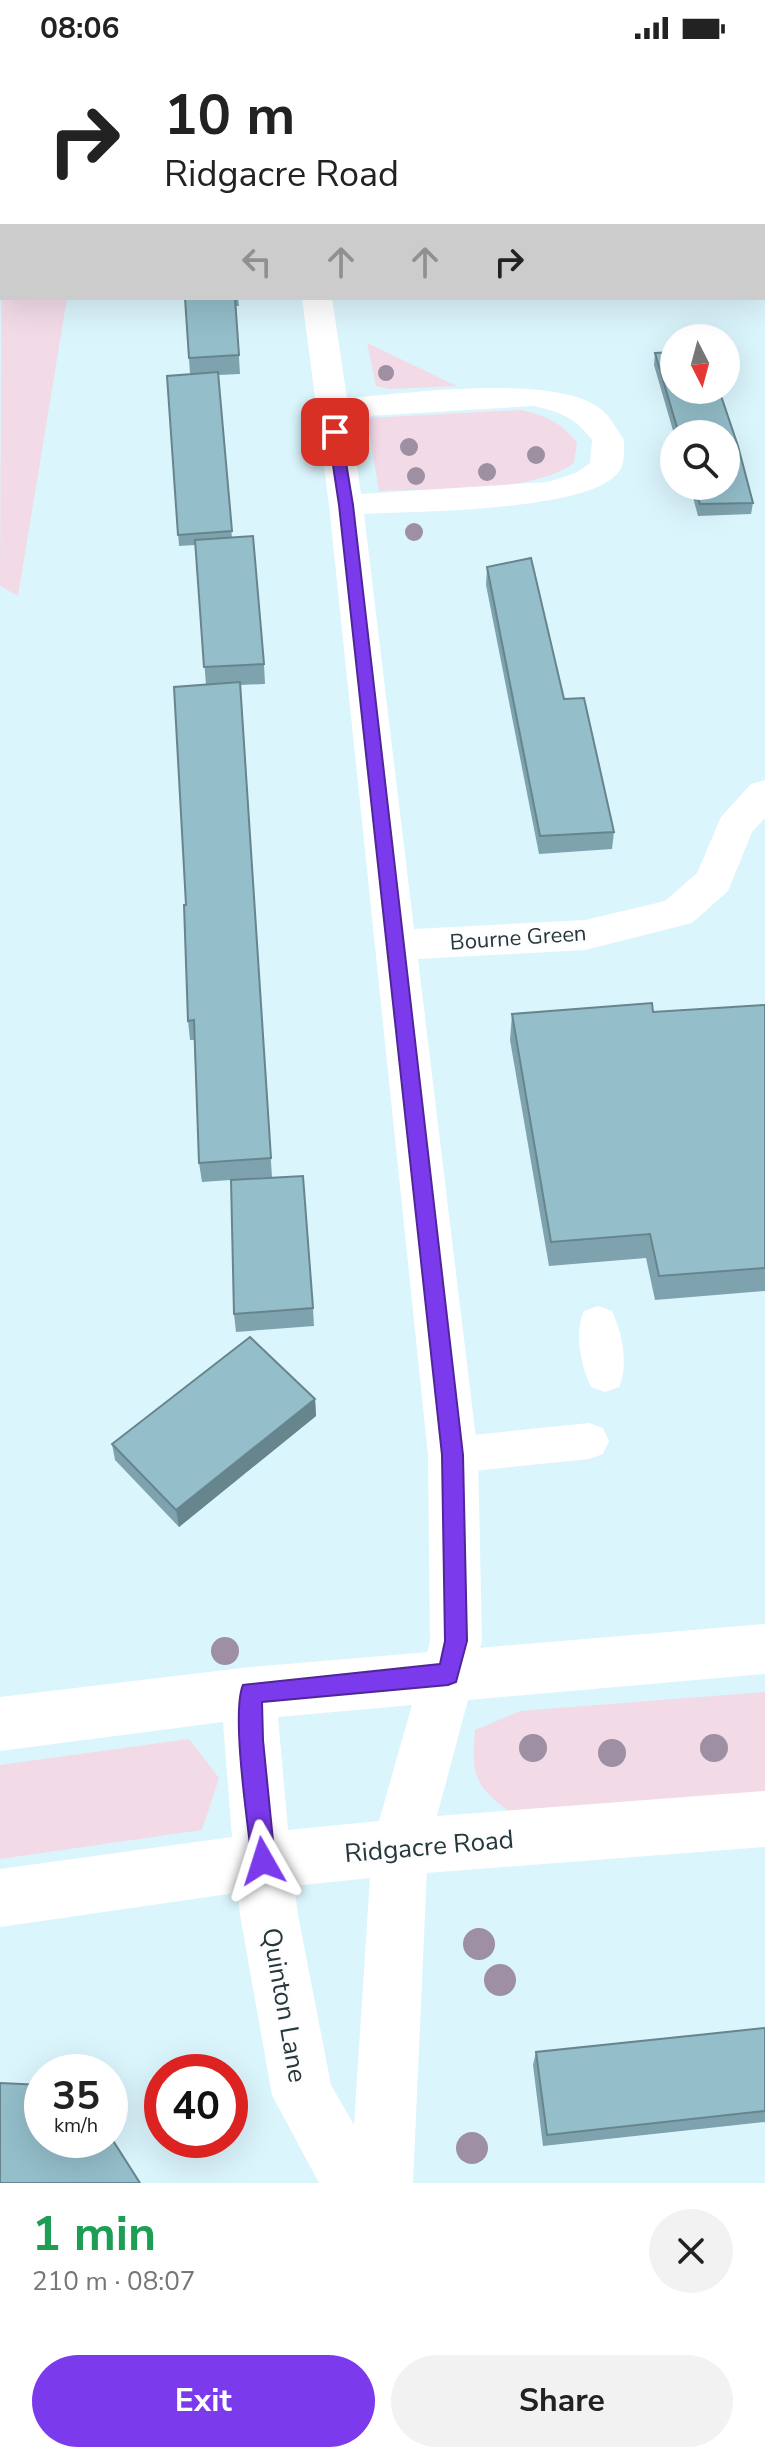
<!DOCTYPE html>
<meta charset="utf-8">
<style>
:root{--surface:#fff;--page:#f2f2f2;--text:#222;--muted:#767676;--accent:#7c3aed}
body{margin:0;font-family:"Nunito Sans",sans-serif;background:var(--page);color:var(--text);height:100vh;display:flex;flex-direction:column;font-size:30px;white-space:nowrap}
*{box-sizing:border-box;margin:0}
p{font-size:26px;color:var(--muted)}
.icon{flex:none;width:44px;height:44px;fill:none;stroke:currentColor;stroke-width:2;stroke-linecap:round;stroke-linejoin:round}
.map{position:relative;height:2127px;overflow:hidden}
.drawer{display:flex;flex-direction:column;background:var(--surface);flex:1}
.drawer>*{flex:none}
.banner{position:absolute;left:0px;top:0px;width:766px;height:244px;box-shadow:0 8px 32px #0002;background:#fff;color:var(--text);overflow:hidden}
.needle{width:52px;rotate:174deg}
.buttons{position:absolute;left:660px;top:268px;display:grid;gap:16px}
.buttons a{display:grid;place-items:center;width:80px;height:80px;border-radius:50%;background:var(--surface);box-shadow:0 8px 32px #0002;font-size:40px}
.speed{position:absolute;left:24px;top:1998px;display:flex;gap:16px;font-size:40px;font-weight:700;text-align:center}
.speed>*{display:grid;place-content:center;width:104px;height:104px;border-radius:50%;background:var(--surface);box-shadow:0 8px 32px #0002;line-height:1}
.speed small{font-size:20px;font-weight:400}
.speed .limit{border:12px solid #d22;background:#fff;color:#111}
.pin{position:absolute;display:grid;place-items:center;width:68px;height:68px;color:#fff;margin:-34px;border-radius:16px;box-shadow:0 4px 12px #0006}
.me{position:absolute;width:88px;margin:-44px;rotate:354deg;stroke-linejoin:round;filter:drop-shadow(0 0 6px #0008)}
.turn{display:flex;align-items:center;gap:28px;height:168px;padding:0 32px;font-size:36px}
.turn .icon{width:104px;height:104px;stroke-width:2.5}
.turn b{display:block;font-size:56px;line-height:68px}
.lanes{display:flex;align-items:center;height:76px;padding:0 32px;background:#0003;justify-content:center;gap:40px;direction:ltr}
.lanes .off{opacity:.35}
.round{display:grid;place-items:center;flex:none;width:84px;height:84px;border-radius:42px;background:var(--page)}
.head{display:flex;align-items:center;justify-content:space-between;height:136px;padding:0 32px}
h1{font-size:48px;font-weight:700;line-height:60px;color:#1e9e55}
.button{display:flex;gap:16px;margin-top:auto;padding:16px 32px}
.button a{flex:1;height:92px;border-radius:48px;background:var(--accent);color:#fff;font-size:32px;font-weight:700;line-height:92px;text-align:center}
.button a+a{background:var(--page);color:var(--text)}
.status{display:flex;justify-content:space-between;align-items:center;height:56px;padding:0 40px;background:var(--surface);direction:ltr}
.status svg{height:22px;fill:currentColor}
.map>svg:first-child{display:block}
.green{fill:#f2dbe7}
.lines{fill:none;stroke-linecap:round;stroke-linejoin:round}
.stream{fill:#7ba5b1;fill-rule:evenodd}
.service{fill:#fff;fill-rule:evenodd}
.minor{fill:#fff;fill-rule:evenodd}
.tertiary{fill:#fff;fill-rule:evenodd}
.tree{fill:#9e8fa3}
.wall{fill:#7ea3ae}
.shaded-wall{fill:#67858d}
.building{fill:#93beca;stroke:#67858d;stroke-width:2}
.route{fill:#7c3aed;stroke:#51269a;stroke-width:2}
.labels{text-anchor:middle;stroke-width:6;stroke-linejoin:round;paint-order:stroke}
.street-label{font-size:22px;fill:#26383d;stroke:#fdfdfd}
.near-street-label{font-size:26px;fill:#26383d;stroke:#fdfdfd}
</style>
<div class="status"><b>08:06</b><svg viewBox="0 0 49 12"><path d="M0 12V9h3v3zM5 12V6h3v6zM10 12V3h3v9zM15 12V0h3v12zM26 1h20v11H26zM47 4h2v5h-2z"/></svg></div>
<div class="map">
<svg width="765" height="2127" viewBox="0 0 765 2127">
<rect width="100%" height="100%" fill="#dbf5fd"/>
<g class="green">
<path d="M 2,94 L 2,242 L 67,242 L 18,540 L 0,530 Z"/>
<path d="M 367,287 L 457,330 L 389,333 L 376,330 Z"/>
<path d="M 521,354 C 547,360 561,366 577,387 L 574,407 C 532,438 433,432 379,435 L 367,362 Z"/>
<path d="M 765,1636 L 765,1736 L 512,1758 C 475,1730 471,1721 475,1674 L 520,1655 Z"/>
<path d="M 189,1683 L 219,1722 L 202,1774 L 0,1803 L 0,1709 Z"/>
</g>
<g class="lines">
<g class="stream">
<path d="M 739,0 L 751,0 L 752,2 L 740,2 Z"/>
<path d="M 764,26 L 765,27 L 765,36 L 764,35 Z"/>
</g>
<g class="service">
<path d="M 598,1250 L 612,1255 C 622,1276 629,1310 619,1331 L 605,1336 L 591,1331 C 581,1311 574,1276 584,1255 Z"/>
<path d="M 589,1367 L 603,1372 L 609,1385 L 603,1398 L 589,1403 L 453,1417 L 439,1412 L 433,1399 L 439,1386 L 453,1381 Z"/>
</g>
<g class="minor">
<rect x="274" y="0" width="26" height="2"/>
<path d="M 302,242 L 332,242 L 347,342 C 405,338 559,316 602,354 C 611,362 618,375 624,384 C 624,393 625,406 620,414 C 595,456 414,455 364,458 L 414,873 L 585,864 L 665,845 L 697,817 L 721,761 L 751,728 L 765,724 L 765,762 L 752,776 L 728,835 L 692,867 L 585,894 L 418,903 L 478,1399 L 482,1585 L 467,1636 L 448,1644 L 429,1636 L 421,1618 L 430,1585 L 428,1399 L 329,449 ZM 534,350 C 560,356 576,362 592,384 L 590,407 L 576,417 L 548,426 L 361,438 L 350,361 Z"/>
<path d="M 400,1763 L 420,1771 L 428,1791 L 413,2127 L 319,2127 L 272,2039 L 240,1859 L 235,1805 L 243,1785 L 263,1777 L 283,1785 L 291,1805 L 298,1859 L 331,2029 L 354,2069 L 372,1791 L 380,1771 Z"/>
</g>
<path class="tertiary" d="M 765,1568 L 765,1618 L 468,1644 L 437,1760 L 765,1735 L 765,1791 L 400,1819 L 263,1833 L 0,1871 L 0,1813 L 232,1781 L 223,1666 L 0,1695 L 0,1641 L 250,1611 ZM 412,1649 L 379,1765 L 288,1774 L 278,1661 Z"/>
</g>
<g class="tree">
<circle cx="386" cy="317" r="8"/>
<circle cx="409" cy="391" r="9"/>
<circle cx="536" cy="399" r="9"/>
<circle cx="487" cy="416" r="9"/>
<circle cx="416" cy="420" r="9"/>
<circle cx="414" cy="476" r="9"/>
<circle cx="225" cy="1595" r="14"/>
<circle cx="533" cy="1692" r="14"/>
<circle cx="714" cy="1692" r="14"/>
<circle cx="612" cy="1697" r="14"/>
<circle cx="479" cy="1888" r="16"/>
<circle cx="500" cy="1924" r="16"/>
<circle cx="472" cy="2092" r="16"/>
</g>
<g class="wall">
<path d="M 185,242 L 238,242 L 239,250 L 236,250 L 240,318 L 218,319 L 232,482 L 264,608 L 265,628 L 240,629 L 272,1121 L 202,1126 L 199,1107 L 194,984 L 190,984 L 188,965 L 186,849 L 206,629 L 195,489 L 179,490 L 167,320 L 190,318 Z"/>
<path d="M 674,296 L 674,334 L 719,334 L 738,390 L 753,447 L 751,458 L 698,460 L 690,430 L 726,430 L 726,378 L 674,378 L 654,309 L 655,297 Z"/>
<path d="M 487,511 L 564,643 L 614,776 L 612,793 L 539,798 L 486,529 Z"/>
<path d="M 765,949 L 765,1235 L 655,1244 L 646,1202 L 549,1210 L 510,984 L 512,958 L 653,956 Z"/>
<path d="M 313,1252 L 314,1270 L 236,1276 L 234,1258 Z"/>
<path d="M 315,1343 L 316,1360 L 179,1471 L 115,1404 L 112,1388 Z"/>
<path d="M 765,1972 L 765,2066 L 543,2090 L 533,2009 L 536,1996 Z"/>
</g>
<path class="shaded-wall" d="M 315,1343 L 316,1360 L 179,1471 L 176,1454 Z"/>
<g class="building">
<path d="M 185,242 L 235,242 L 239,299 L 189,302 Z"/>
<path d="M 674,296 L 674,334 L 719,334 L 738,390 L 753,447 L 700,448 L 694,430 L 726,430 L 726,378 L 679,378 L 655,297 Z"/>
<path d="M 218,316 L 232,475 L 178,479 L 167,320 Z"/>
<path d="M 253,480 L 264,608 L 204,611 L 195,484 Z"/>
<path d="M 531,502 L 564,643 L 584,642 L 614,776 L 540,780 L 487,511 Z"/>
<path d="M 240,626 L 271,1102 L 199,1107 L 194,964 L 188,965 L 184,849 L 186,849 L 174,631 Z"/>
<path d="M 652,947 L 653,956 L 765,949 L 765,1212 L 659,1220 L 650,1178 L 551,1186 L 512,958 Z"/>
<path d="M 303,1120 L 313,1252 L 234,1258 L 231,1124 Z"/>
<path d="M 250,1281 L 315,1343 L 176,1454 L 112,1388 Z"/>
<path d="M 765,1972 L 765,2055 L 547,2079 L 536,1996 Z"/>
<path d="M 0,2027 L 42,2029 L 42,2084 L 110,2084 L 110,2080 L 140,2127 L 0,2127 Z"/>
</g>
<path class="route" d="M 335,372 L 341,376 L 353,449 L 463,1399 L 467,1585 L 456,1626 L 448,1629 L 262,1646 L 263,1684 L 275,1805 L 272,1814 L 263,1817 L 255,1814 L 252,1805 C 248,1770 231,1657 243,1629 L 440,1608 L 445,1585 L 442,1399 L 339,449 L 328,376 Z"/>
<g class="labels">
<g class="street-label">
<text transform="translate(518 881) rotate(-4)" y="8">Bourne Green</text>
</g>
<g class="near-street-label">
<text transform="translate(429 1790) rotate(-5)" y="9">Ridgacre Road</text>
<text transform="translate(285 1949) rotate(80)" y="9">Quinton Lane</text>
</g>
</g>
</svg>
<div class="buttons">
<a><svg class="needle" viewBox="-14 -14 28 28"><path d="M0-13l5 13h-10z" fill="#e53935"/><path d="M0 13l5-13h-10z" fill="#767676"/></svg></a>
<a><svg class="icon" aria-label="search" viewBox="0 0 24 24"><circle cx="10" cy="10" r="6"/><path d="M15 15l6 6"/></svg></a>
</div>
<div class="speed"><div>35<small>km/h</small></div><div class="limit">40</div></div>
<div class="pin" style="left:335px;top:376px;background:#d93025"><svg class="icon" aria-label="arrive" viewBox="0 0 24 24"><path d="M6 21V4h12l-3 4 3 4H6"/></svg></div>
<svg class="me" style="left:263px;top:1805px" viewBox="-20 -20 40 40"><path d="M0-17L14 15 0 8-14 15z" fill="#7c3aed" stroke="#fff" stroke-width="4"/></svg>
<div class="banner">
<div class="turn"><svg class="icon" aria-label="right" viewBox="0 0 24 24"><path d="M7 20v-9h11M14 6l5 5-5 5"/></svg><div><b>10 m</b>Ridgacre Road</div></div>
<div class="lanes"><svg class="icon off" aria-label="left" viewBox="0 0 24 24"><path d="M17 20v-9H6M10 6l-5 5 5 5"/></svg><svg class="icon off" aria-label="ahead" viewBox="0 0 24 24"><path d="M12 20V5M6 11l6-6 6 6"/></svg><svg class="icon off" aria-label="ahead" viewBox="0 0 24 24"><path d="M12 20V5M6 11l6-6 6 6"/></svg><svg class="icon" aria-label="right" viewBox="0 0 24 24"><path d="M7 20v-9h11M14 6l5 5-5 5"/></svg></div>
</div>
</div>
<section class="drawer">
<div class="head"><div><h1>1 min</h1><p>210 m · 08:07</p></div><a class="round"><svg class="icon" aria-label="close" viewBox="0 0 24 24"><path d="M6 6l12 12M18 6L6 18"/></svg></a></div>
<div class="button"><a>Exit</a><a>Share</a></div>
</section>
